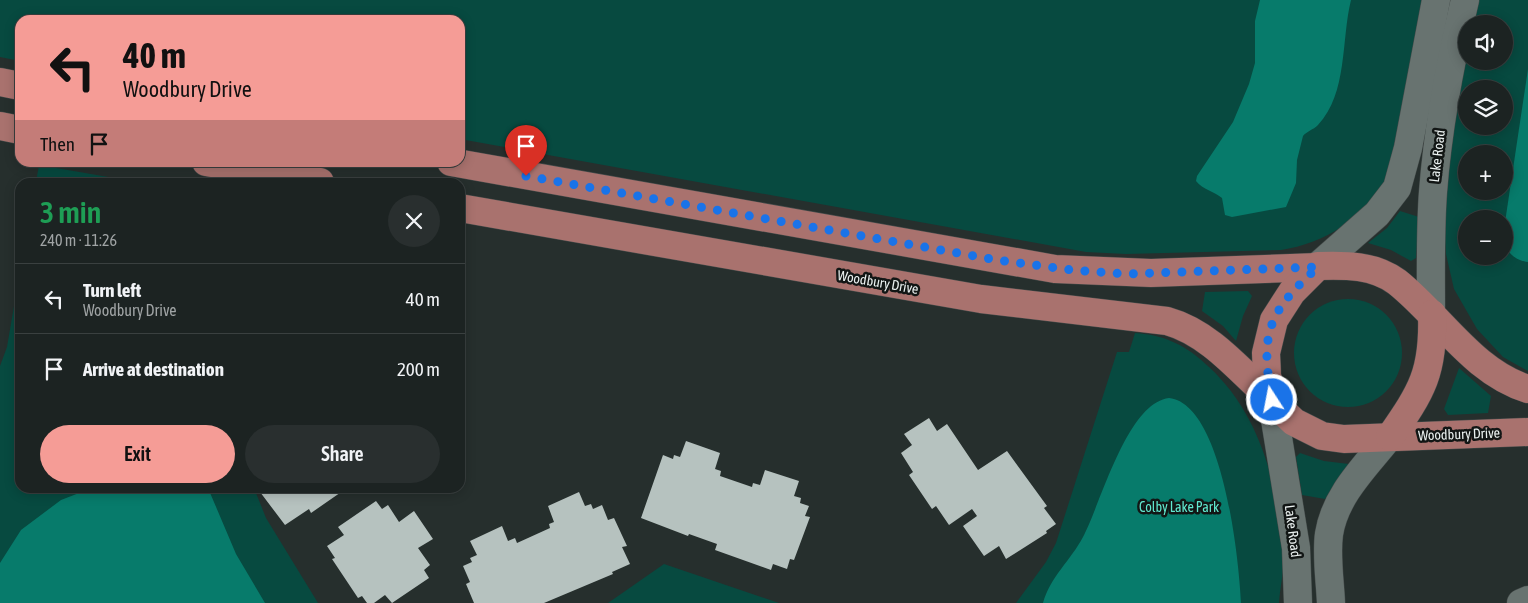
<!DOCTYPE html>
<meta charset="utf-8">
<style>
:root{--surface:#1c2322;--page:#292f2f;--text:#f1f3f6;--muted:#a0a4a5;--line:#3a4040;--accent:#f59c96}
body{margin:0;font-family:"Asap Condensed",sans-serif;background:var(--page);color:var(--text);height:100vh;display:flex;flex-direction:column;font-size:19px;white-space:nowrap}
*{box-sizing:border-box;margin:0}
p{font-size:16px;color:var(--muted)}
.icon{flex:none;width:28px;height:28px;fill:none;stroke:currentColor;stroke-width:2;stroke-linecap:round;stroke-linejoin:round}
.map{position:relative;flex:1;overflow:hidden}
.sheet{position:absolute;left:15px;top:178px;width:450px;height:315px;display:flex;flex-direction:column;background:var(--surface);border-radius:15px;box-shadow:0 2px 12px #0003,0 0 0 1px var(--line)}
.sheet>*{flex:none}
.guide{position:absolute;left:15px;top:15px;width:450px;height:152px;border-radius:15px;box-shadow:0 2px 12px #0003,0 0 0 1px var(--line);background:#f59c96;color:#111;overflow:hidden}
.tools{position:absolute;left:1458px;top:15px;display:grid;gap:10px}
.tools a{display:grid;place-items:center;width:55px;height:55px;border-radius:50%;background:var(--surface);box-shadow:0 2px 12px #0003,0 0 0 1px var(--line);font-size:25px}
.pin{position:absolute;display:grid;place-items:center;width:42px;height:42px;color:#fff;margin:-51px -21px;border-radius:50% 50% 50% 0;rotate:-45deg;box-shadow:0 0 5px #0007}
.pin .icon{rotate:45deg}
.me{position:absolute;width:55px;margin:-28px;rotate:349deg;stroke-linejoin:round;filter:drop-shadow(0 0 4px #0008)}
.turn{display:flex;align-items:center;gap:18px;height:105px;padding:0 25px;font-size:22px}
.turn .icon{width:65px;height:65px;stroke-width:2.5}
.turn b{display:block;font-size:35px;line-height:42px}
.then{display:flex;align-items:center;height:48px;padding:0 25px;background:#0003;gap:10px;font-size:19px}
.round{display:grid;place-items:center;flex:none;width:52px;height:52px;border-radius:26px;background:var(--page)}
.overview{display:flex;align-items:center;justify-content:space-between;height:85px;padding:0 25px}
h1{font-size:30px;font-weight:600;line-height:38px;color:#1e9e55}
.primary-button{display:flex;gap:10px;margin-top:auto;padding:10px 25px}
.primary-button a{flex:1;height:58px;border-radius:30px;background:var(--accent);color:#111;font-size:20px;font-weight:600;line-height:58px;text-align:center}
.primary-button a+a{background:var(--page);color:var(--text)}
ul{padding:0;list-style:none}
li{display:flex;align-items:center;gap:15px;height:70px;padding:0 25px;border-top:1px solid var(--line)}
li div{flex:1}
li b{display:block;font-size:19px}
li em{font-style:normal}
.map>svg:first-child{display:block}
.green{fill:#074a40;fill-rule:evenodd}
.water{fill:#077b6b}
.building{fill:#b6c2bf}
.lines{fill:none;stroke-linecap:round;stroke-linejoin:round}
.minor-casing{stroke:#444b4a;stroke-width:29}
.major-casing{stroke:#444b4a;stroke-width:29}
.minor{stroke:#687370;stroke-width:28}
.major{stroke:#a9726e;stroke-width:28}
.route{stroke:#1a73e8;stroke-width:9;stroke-dasharray:0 16.2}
.labels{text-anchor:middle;stroke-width:5;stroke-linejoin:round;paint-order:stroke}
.street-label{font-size:14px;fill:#ebf1f0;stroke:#121615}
.park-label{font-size:14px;fill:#61e9d0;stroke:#121615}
</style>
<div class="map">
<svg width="1528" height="603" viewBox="0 0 1528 603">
<rect width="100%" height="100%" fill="#262f2d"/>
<g class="green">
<path d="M 0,0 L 1422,0 C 1416,43 1408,85 1399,127 C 1396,142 1395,162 1389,175 C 1369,216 1324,244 1281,250 L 1126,254 L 1086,252 L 460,139 L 460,20 L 20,20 L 20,61 L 0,57 Z"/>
<path d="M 1475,0 L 1528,0 L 1528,371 L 1503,357 L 1477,329 L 1454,289 L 1446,254 L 1443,218 L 1454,104 L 1466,36 L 1466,61 L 1504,61 L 1504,24 L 1469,24 ZM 1466,89 L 1504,89 L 1504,126 L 1466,126 ZM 1466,154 L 1504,154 L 1504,191 L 1466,191 ZM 1466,219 L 1504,219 L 1504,256 L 1466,256 Z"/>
<path d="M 39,165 L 137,182 L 36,182 Z"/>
<path d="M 1400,211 L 1419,217 L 1416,258 L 1411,261 L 1391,250 L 1368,243 L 1387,228 Z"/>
<path d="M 20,271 L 20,488 L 254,488 L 266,518 L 318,603 L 0,603 L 0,366 L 7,347 Z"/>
<path d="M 1248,291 L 1252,296 L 1243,316 L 1236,341 L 1223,326 L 1202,311 L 1205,292 Z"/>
<circle cx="1348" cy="353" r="54"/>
<path d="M 1135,333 C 1166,335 1187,346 1209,367 C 1260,414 1277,483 1284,550 C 1285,567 1280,586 1279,603 L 1016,603 L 1046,562 L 1056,543 L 1117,352 L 1129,352 Z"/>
<path d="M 1459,368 L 1491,396 L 1488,413 L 1448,415 L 1444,409 Z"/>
<path d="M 1300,453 L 1324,461 L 1349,464 L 1325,499 L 1302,495 L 1296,457 Z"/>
<path d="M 664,564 L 779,603 L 608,603 Z"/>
</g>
<g class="water">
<path d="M 1260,0 L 1351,0 C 1341,40 1348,93 1318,125 C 1313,130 1307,131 1303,136 L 1297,160 L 1296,183 L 1286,207 L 1232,217 L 1225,215 L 1222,198 C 1214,191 1203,190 1196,181 L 1197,176 L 1233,122 L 1249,84 L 1255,63 L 1255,21 Z"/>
<path d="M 1528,69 L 1528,262 C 1509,259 1504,248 1504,229 Z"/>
<path d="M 1169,398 C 1223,404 1239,559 1241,603 L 1043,603 C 1050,577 1071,560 1083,537 C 1101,503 1127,403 1169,398 Z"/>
<path d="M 92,488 L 208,488 L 236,554 L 265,603 L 0,603 L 0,563 L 21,530 L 61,500 Z"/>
</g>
<g class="building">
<path d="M 929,418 L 937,431 L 947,424 L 978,470 L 1007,451 L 1047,506 L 1044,508 L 1056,524 L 1046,531 L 1047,533 L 1006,559 L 999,546 L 984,556 L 963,526 L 977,516 L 972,509 L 949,525 L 936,506 L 932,509 L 909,475 L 913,472 L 901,453 L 912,445 L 904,434 Z"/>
<path d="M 686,441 L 720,453 L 715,469 L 721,471 L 720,476 L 752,487 L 753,483 L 760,485 L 765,470 L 799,481 L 794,496 L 801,498 L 800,503 L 809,506 L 805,516 L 810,517 L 794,560 L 790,559 L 787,569 L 773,564 L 771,570 L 715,550 L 717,544 L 689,534 L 688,536 L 641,518 L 663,455 L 673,459 L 674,455 L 680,457 Z"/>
<path d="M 257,488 L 347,488 L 311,513 L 309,509 L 285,525 Z"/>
<path d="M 579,492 L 585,506 L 591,504 L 593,509 L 602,505 L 608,520 L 614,518 L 627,546 L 622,547 L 630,564 L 612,572 L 613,574 L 544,603 L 474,603 L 466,584 L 470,582 L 463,566 L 472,562 L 470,558 L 477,555 L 470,541 L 502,526 L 508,541 L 515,538 L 517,543 L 550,528 L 549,524 L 554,522 L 548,506 Z"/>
<path d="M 376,501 L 382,509 L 388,505 L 399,522 L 414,511 L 433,539 L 418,548 L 430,565 L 424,570 L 429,578 L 392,603 L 385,595 L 374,603 L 367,603 L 362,596 L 358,598 L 332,559 L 335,558 L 327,546 L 344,535 L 338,527 Z"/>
</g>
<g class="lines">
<defs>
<g id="minor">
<path d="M 1318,266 L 1377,214 L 1397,188 L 1408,148 L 1436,0"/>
<path d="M 1431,313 C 1431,273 1430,232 1433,192 C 1438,127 1450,63 1465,0"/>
<path d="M 1272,401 L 1296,548 L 1298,603"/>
<path d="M 1331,603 C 1330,580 1326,556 1329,534 C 1335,495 1366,466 1389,437"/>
<path d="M 1521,603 L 1528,600"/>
</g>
<g id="major">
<path d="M 0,82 L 20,86"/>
<path d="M 0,126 L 20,130"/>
<path d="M 206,162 L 320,182"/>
<path d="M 451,162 L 1055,269 L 1151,273 L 1318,267"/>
<path d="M 460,208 L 981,299 L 1167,321 C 1210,333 1240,371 1272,400"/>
<path d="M 1528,389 C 1473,372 1441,317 1397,282 C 1374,265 1346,265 1318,266 L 1292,292 L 1274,320 L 1266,353 L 1267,375 L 1272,401 L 1294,422 L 1322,436 L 1344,439 L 1528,432"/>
<path d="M 1390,437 C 1422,391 1434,372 1432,314"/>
</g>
</defs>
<use href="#minor" class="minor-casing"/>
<use href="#major" class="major-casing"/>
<use href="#minor" class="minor"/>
<use href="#major" class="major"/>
</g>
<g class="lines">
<path class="route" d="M 526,176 L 997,260 L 1072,270 L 1126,274 L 1318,267 C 1267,313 1260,334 1272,400"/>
</g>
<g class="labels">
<g class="street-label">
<text transform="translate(1437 156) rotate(-83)" y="5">Lake Road</text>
<text transform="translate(878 282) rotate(10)" y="5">Woodbury Drive</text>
<text transform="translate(1459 434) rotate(-2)" y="5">Woodbury Drive</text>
<text transform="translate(1293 531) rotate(83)" y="5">Lake Road</text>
</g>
<g class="park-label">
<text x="1179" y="512">Colby Lake Park</text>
</g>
</g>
</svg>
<div class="tools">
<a><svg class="icon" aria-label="sound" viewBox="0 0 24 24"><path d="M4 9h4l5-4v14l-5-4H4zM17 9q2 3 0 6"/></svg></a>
<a><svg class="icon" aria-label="layers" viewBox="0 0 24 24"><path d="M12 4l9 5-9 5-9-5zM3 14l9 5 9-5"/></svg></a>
<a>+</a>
<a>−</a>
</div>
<div class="pin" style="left:526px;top:176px;background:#d93025"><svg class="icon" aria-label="arrive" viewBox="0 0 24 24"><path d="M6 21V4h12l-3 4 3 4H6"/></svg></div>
<svg class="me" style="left:1272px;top:400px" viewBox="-20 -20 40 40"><circle r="17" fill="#1a73e8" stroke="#fff" stroke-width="3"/><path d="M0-11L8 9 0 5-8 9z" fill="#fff"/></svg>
<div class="guide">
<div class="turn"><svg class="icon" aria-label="left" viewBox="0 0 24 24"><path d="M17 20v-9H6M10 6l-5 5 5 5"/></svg><div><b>40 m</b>Woodbury Drive</div></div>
<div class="then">Then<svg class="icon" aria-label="arrive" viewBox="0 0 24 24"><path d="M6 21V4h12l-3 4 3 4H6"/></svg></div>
</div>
<section class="sheet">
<div class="overview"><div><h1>3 min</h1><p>240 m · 11:26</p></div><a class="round"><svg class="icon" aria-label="close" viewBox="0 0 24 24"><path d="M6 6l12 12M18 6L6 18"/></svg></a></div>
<ul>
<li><svg class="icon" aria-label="left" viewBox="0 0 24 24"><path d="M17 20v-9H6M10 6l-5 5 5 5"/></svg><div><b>Turn left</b><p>Woodbury Drive</p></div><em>40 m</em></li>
<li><svg class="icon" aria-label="arrive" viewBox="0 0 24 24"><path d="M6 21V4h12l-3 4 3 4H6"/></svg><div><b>Arrive at destination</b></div><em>200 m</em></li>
</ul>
<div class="primary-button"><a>Exit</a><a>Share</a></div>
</section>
</div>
